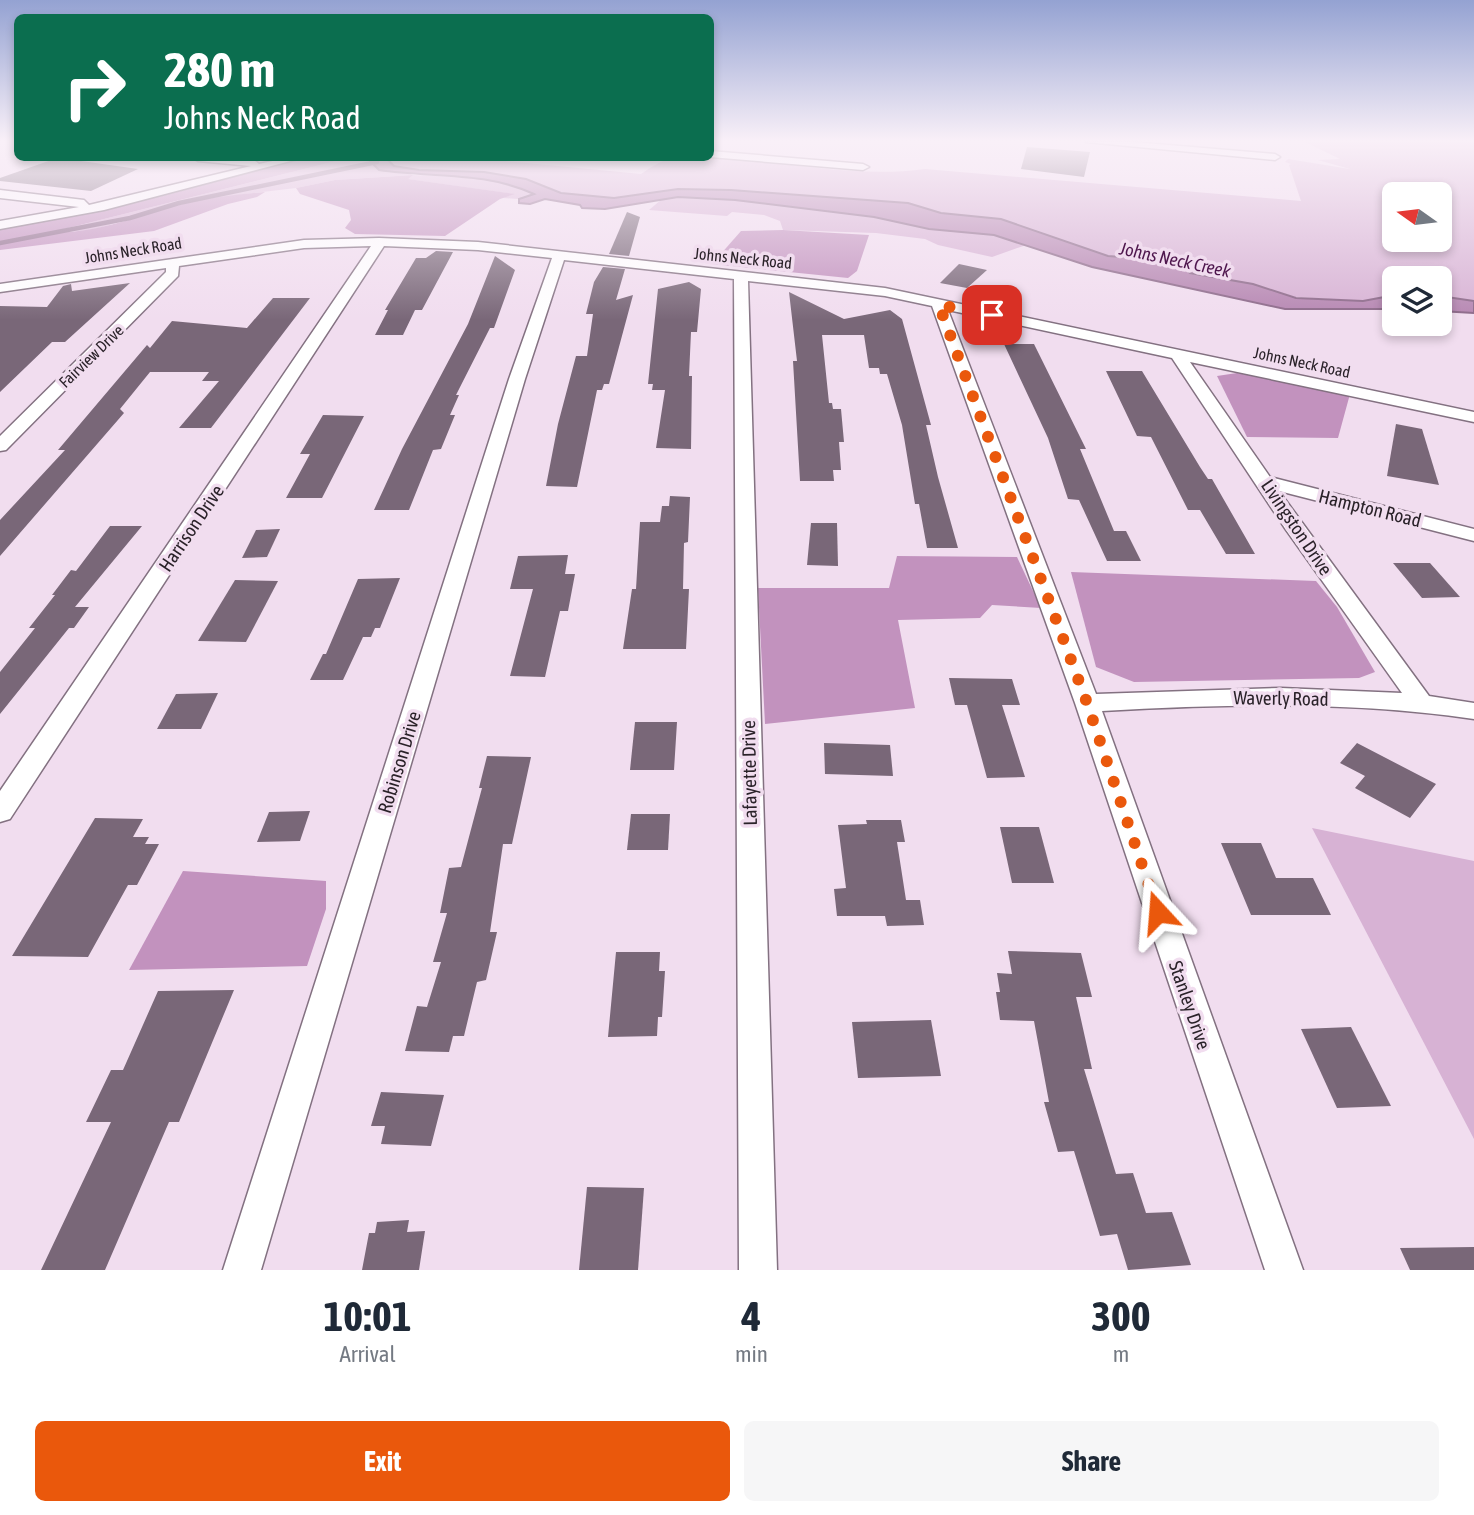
<!DOCTYPE html>
<style>
:root{--surface:#fff;--page:#f6f6f7;--text:#1f2937;--muted:#747a83;--accent:#ea580c}
body{margin:0;font-family:"Asap Condensed",sans-serif;background:var(--page);color:var(--text);height:100vh;display:flex;flex-direction:column;font-size:26px;white-space:nowrap}
*{box-sizing:border-box;margin:0}
p{font-size:23px;color:var(--muted)}
.icon{flex:none;width:38px;height:38px;fill:none;stroke:currentColor;stroke-width:2;stroke-linecap:round;stroke-linejoin:round}
.map{position:relative;height:1270px;overflow:hidden}
.details{display:flex;flex-direction:column;background:var(--surface);flex:1}
.details>*{flex:none}
.banner{position:absolute;left:14px;top:14px;width:700px;height:147px;border-radius:10px;box-shadow:0 4px 10px #0003;background:#0b6e4f;color:#fff;overflow:hidden}
.needle{width:46px;rotate:284deg}
.buttons{position:absolute;left:1382px;top:182px;display:grid;gap:14px}
.buttons a{display:grid;place-items:center;width:70px;height:70px;border-radius:10px;background:var(--surface);box-shadow:0 4px 10px #0003;font-size:35px}
.pin{position:absolute;display:grid;place-items:center;width:60px;height:60px;color:#fff;margin:-30px;border-radius:14px;box-shadow:0 4px 10px #0006}
.me{position:absolute;width:77px;margin:-38px;rotate:341deg;stroke-linejoin:round;filter:drop-shadow(0 0 5px #0008)}
.turn{display:flex;align-items:center;gap:24px;height:147px;padding:0 35px;font-size:32px}
.turn .icon{width:91px;height:91px;stroke-width:2.5}
.turn b{display:block;font-size:49px;line-height:60px}
.eta{display:flex;justify-content:space-evenly;align-items:center;height:119px;text-align:center}
.eta b{font-size:42px;font-weight:700;line-height:49px}
.cta{display:flex;gap:14px;margin-top:auto;padding:14px 35px}
.cta a{flex:1;height:80px;border-radius:10px;background:var(--accent);color:#fff;font-size:28px;font-weight:700;line-height:80px;text-align:center}
.cta a+a{background:var(--page);color:var(--text)}
.map>svg:first-child{display:block}
.green{fill:#d7b2d4;fill-rule:evenodd}
.forest{fill:#c292be}
.water{fill:#b687b2;stroke:#8c6989;stroke-width:2}
.lines{fill:none;stroke-linecap:round;stroke-linejoin:round}
.stream{stroke:#8c6989;stroke-width:4.5}
.building{fill:#796778}
.minor-casing{stroke:#837181;stroke-width:3}
.minor{fill:#fff;fill-rule:evenodd}
.route{stroke:#ea580c;stroke-width:12;stroke-dasharray:0 21.6}
.labels{text-anchor:middle;stroke-width:7;stroke-linejoin:round;paint-order:stroke}
.far-street-label{font-size:16px;fill:#2a2229;stroke:#f1ddef}
.far-water-label{font-size:18px;font-style:italic;fill:#4f174e;stroke:#f1ddef}
.street-label{font-size:19px;fill:#2a2229;stroke:#f1ddef}
</style>
<div class="map">
<svg width="1474" height="1270" viewBox="0 0 1474 1270">
<rect width="100%" height="100%" fill="#f1ddef"/>
<g class="green">
<path d="M 1305,142 L 1474,142 L 1474,301 L 1440,296 L 1440,278 L 1395,278 L 1395,295 L 1363,301 L 1295,297 L 1253,284 L 1190,273 L 1175,261 L 1108,256 L 1001,219 L 941,213 L 908,203 L 678,189 L 614,198 L 561,193 L 526,179 L 484,172 L 419,170 L 370,160 L 413,175 L 482,178 L 509,183 L 535,194 L 518,199 L 503,198 L 513,194 L 407,179 L 412,175 L 335,180 L 296,188 L 246,194 L 179,205 L 92,230 L 48,233 L 348,158 L 473,158 L 641,174 C 651,167 662,160 673,158 C 696,153 724,158 748,160 C 805,166 867,177 925,169 L 1301,201 L 1289,165 L 1291,164 L 1285,162 L 1288,159 L 1350,169 L 1318,160 L 1340,159 ZM 1395,194 L 1440,194 L 1440,240 L 1395,240 Z"/>
<path d="M 678,197 L 735,200 L 874,217 L 929,229 L 994,235 L 1026,245 L 992,257 L 938,245 L 925,239 L 876,233 L 783,230 L 780,221 L 764,215 L 732,212 L 727,216 L 649,210 L 662,199 Z"/>
<path d="M 1312,828 L 1474,861 L 1474,1139 Z"/>
</g>
<g class="forest">
<path d="M 307,158 L 348,158 L 52,232 C 97,234 136,216 179,205 C 206,198 237,194 265,192 L 257,197 L 228,204 L 154,231 L 0,250 L 0,228 L 158,197 Z"/>
<path d="M 413,175 L 408,179 L 515,194 L 500,199 L 445,236 L 355,234 L 345,228 L 351,220 L 349,210 L 300,194 L 296,188 L 335,180 Z"/>
<path d="M 783,230 L 869,235 L 857,271 L 848,278 L 712,264 L 741,231 Z"/>
<path d="M 1237,373 L 1350,394 L 1338,438 L 1247,437 L 1217,376 Z"/>
<path d="M 897,556 L 1017,557 L 1041,608 L 992,605 L 980,618 L 898,620 L 915,708 L 765,724 L 758,588 L 889,588 Z"/>
<path d="M 1071,572 L 1316,581 L 1337,607 L 1375,672 L 1359,678 L 1134,682 L 1096,667 Z"/>
<path d="M 183,871 L 326,881 L 326,909 L 307,966 L 129,970 Z"/>
</g>
<g class="water">
<path d="M 386,158 L 394,166 L 419,170 L 484,172 L 526,179 L 561,193 L 614,198 L 678,189 L 731,190 L 908,203 L 941,213 L 1001,219 L 1108,256 L 1175,261 L 1190,273 L 1253,284 L 1296,298 L 1363,301 L 1395,295 L 1395,309 L 1285,309 L 1092,267 L 994,235 L 929,229 L 874,217 L 735,200 L 678,197 L 605,209 L 582,208 L 580,205 L 545,199 L 530,204 L 519,203 L 519,199 L 534,194 C 484,171 432,178 379,170 L 369,160 Z"/>
<path d="M 1440,296 L 1474,301 L 1474,313 L 1440,311 Z"/>
</g>
<g class="lines">
<path class="stream" d="M 0,243 L 130,218 L 179,203 L 377,162"/>
</g>
<g class="building">
<path d="M 1027,147 L 1090,152 L 1084,177 L 1021,169 Z"/>
<path d="M 57,158 L 60,158 L 138,169 L 91,191 L 0,181 L 0,178 Z"/>
<path d="M 627,212 L 640,217 L 629,256 L 609,254 Z"/>
<path d="M 436,251 L 453,252 L 422,310 L 415,310 L 403,335 L 375,335 L 388,310 L 385,310 L 416,258 L 426,258 Z"/>
<path d="M 495,256 L 515,270 L 494,328 L 490,328 L 456,395 L 459,395 L 450,415 L 455,415 L 441,449 L 433,450 L 409,510 L 374,510 L 402,449 L 468,324 Z"/>
<path d="M 959,264 L 987,270 L 967,288 L 940,283 Z"/>
<path d="M 603,267 L 625,269 L 616,300 L 633,295 L 609,384 L 604,384 L 602,390 L 597,390 L 577,487 L 546,486 L 558,424 L 576,356 L 587,356 L 593,314 L 586,314 L 594,282 Z"/>
<path d="M 689,282 L 701,289 L 697,332 L 691,332 L 689,376 L 692,376 L 691,449 L 656,448 L 665,390 L 652,390 L 653,384 L 648,384 L 658,289 Z"/>
<path d="M 130,283 L 65,342 L 52,342 L 0,392 L 0,306 L 47,307 L 63,286 L 71,284 L 72,291 Z"/>
<path d="M 789,292 L 844,319 L 890,310 L 902,319 L 931,425 L 926,425 L 938,477 L 958,548 L 927,548 L 919,504 L 915,504 L 902,425 L 887,374 L 880,374 L 879,368 L 869,368 L 864,335 L 822,335 L 829,403 L 832,403 L 833,409 L 841,409 L 844,442 L 839,442 L 841,470 L 833,470 L 834,481 L 800,481 L 793,361 L 797,361 Z"/>
<path d="M 273,298 L 310,298 L 211,428 L 179,428 L 219,381 L 202,381 L 209,372 L 150,372 L 120,409 L 124,413 L 0,556 L 0,520 L 65,450 L 58,450 L 147,345 L 150,348 L 172,321 L 247,328 Z"/>
<path d="M 1004,344 L 1034,344 L 1086,449 L 1080,449 L 1114,531 L 1126,531 L 1141,561 L 1107,561 L 1079,500 L 1068,499 L 1048,438 Z"/>
<path d="M 1106,371 L 1142,371 L 1200,467 L 1208,479 L 1212,479 L 1255,554 L 1226,554 L 1200,510 L 1188,510 L 1151,437 L 1137,436 Z"/>
<path d="M 323,415 L 364,416 L 322,498 L 286,498 L 310,454 L 300,454 Z"/>
<path d="M 1396,424 L 1422,429 L 1439,485 L 1387,476 Z"/>
<path d="M 670,496 L 690,497 L 688,542 L 684,543 L 683,589 L 689,589 L 686,649 L 623,649 L 632,589 L 636,589 L 640,522 L 660,522 L 662,506 L 669,506 Z"/>
<path d="M 811,523 L 837,523 L 838,566 L 807,565 Z"/>
<path d="M 110,526 L 142,526 L 75,607 L 89,607 L 74,628 L 69,628 L 0,714 L 0,672 L 35,628 L 29,628 L 55,595 L 52,595 L 71,570 L 76,571 Z"/>
<path d="M 280,529 L 267,557 L 242,558 L 256,530 Z"/>
<path d="M 568,555 L 565,574 L 575,574 L 568,611 L 560,611 L 545,677 L 510,676 L 533,589 L 510,589 L 518,556 Z"/>
<path d="M 1393,563 L 1430,563 L 1460,597 L 1422,598 Z"/>
<path d="M 400,578 L 380,628 L 375,628 L 371,637 L 363,637 L 343,680 L 310,680 L 323,654 L 326,654 L 358,579 Z"/>
<path d="M 235,580 L 278,581 L 246,642 L 198,641 Z"/>
<path d="M 949,678 L 1012,679 L 1020,705 L 1002,705 L 1025,777 L 987,778 L 967,705 L 955,705 Z"/>
<path d="M 218,693 L 201,729 L 157,729 L 176,694 Z"/>
<path d="M 635,722 L 677,722 L 674,770 L 630,770 Z"/>
<path d="M 824,743 L 890,745 L 893,776 L 825,774 Z"/>
<path d="M 1357,743 L 1436,784 L 1410,818 L 1355,788 L 1365,776 L 1340,763 Z"/>
<path d="M 487,756 L 531,757 L 512,844 L 503,844 L 490,932 L 497,932 L 486,980 L 477,982 L 464,1036 L 453,1036 L 449,1052 L 405,1051 L 417,1006 L 427,1007 L 441,962 L 433,962 L 447,913 L 440,913 L 449,868 L 461,867 L 482,788 L 479,788 Z"/>
<path d="M 310,811 L 300,841 L 257,842 L 269,812 Z"/>
<path d="M 631,814 L 670,814 L 668,850 L 627,850 Z"/>
<path d="M 95,818 L 143,819 L 133,837 L 149,837 L 145,844 L 159,844 L 137,885 L 128,885 L 88,957 L 12,956 Z"/>
<path d="M 866,820 L 901,820 L 905,842 L 897,842 L 906,900 L 920,900 L 924,925 L 887,926 L 885,916 L 837,916 L 834,889 L 846,888 L 838,825 L 867,824 Z"/>
<path d="M 1000,827 L 1039,827 L 1054,883 L 1012,883 Z"/>
<path d="M 1221,843 L 1261,843 L 1276,878 L 1313,878 L 1331,915 L 1251,915 Z"/>
<path d="M 1008,951 L 1081,953 L 1092,997 L 1076,997 L 1092,1069 L 1084,1069 L 1116,1174 L 1133,1173 L 1146,1213 L 1172,1212 L 1191,1265 L 1128,1270 L 1117,1234 L 1100,1236 L 1074,1151 L 1058,1152 L 1044,1102 L 1049,1102 L 1034,1021 L 1000,1020 L 996,992 L 1000,992 L 997,973 L 1012,974 Z"/>
<path d="M 616,952 L 660,952 L 659,971 L 665,971 L 662,1017 L 658,1017 L 657,1036 L 608,1037 Z"/>
<path d="M 234,990 L 179,1122 L 169,1122 L 105,1270 L 41,1270 L 111,1122 L 86,1122 L 111,1070 L 123,1070 L 158,991 Z"/>
<path d="M 931,1020 L 941,1076 L 858,1078 L 852,1022 Z"/>
<path d="M 1351,1027 L 1391,1106 L 1337,1108 L 1301,1029 Z"/>
<path d="M 381,1092 L 444,1095 L 431,1146 L 381,1144 L 385,1126 L 371,1126 Z"/>
<path d="M 587,1187 L 644,1188 L 638,1270 L 579,1270 Z"/>
<path d="M 409,1220 L 407,1232 L 425,1231 L 419,1270 L 362,1270 L 369,1233 L 375,1233 L 377,1222 Z"/>
<path d="M 1474,1247 L 1474,1270 L 1410,1270 L 1400,1248 Z"/>
</g>
<g class="lines">
<defs>
<g id="minor">
<path d="M 1086,142 L 1133,142 L 1275,154 L 1280,157 L 1275,160 Z"/>
<path d="M 710,151 L 863,164 L 869,167 L 863,170 L 710,157 Z"/>
<path d="M 193,158 L 254,160 L 259,164 L 286,158 L 302,158 L 104,210 L 0,229 L 0,221 L 79,207 L 0,198 L 0,190 L 84,200 L 89,205 L 251,166 L 198,161 Z"/>
<path d="M 379,238 L 478,242 L 885,288 L 1474,412 L 1474,422 L 1190,362 L 1270,477 L 1474,529 L 1474,541 L 1279,491 L 1429,696 L 1474,703 L 1474,719 C 1350,701 1227,704 1102,711 L 1303,1270 L 1265,1270 L 1075,703 L 932,306 L 885,296 L 748,281 L 777,1270 L 739,1270 L 734,279 L 564,260 L 525,379 L 261,1270 L 223,1270 L 509,379 L 552,258 L 478,250 L 384,246 L 10,819 L 0,822 L 0,791 L 371,246 L 304,248 L 179,266 L 178,276 L 6,450 L 0,451 L 0,436 L 166,272 L 166,268 L 0,292 L 0,284 L 304,240 ZM 948,310 L 1172,358 L 1286,530 L 1402,693 L 1281,688 L 1096,694 Z"/>
</g>
</defs>
<use href="#minor" class="minor-casing"/>
<use href="#minor" class="minor"/>
</g>
<linearGradient id="sky" x2="0" y2="1"><stop stop-color="#94a2d2"/><stop offset="0.44" stop-color="#f9f0f8"/><stop offset="1" stop-color="#f9f0f8" stop-opacity="0"/></linearGradient>
<rect width="1474" height="320" fill="url(#sky)"/>
<g class="lines">
<path class="route" d="M 992,315 L 939,305 L 1087,703 L 1158,912"/>
</g>
<g class="labels">
<g class="far-street-label">
<text transform="translate(133 250) rotate(-9)" y="6">Johns Neck Road</text>
<text transform="translate(743 258) rotate(6)" y="6">Johns Neck Road</text>
<text transform="translate(91 356) rotate(-44)" y="6">Fairview Drive</text>
<text transform="translate(1302 362) rotate(12)" y="6">Johns Neck Road</text>
</g>
<g class="far-water-label">
<text transform="translate(1175 260) rotate(12)" y="6">Johns Neck Creek</text>
</g>
<g class="street-label">
<text transform="translate(1370 508) rotate(14)" y="7">Hampton Road</text>
<text transform="translate(1297 527) rotate(56)" y="7">Livingston Drive</text>
<text transform="translate(191 528) rotate(-56)" y="7">Harrison Drive</text>
<text transform="translate(1281 698) rotate(1)" y="7">Waverly Road</text>
<text transform="translate(399 762) rotate(-73)" y="7">Robinson Drive</text>
<text transform="translate(749 773) rotate(-91)" y="7">Lafayette Drive</text>
<text transform="translate(1190 1005) rotate(71)" y="7">Stanley Drive</text>
</g>
</g>
</svg>
<div class="buttons">
<a><svg class="needle" viewBox="-14 -14 28 28"><path d="M0-13l5 13h-10z" fill="#e53935"/><path d="M0 13l5-13h-10z" fill="#747a83"/></svg></a>
<a><svg class="icon" aria-label="layers" viewBox="0 0 24 24"><path d="M12 4l9 5-9 5-9-5zM3 14l9 5 9-5"/></svg></a>
</div>
<div class="pin" style="left:992px;top:315px;background:#d93025"><svg class="icon" aria-label="arrive" viewBox="0 0 24 24"><path d="M6 21V4h12l-3 4 3 4H6"/></svg></div>
<svg class="me" style="left:1158px;top:912px" viewBox="-20 -20 40 40"><path d="M0-17L14 15 0 8-14 15z" fill="#ea580c" stroke="#fff" stroke-width="4"/></svg>
<div class="banner">
<div class="turn"><svg class="icon" aria-label="right" viewBox="0 0 24 24"><path d="M7 20v-9h11M14 6l5 5-5 5"/></svg><div><b>280 m</b>Johns Neck Road</div></div>
</div>
</div>
<section class="details">
<div class="eta">
<div><b>10:01</b><p>Arrival</p></div>
<div><b>4</b><p>min</p></div>
<div><b>300</b><p>m</p></div>
</div>
<div class="cta"><a>Exit</a><a>Share</a></div>
</section>
